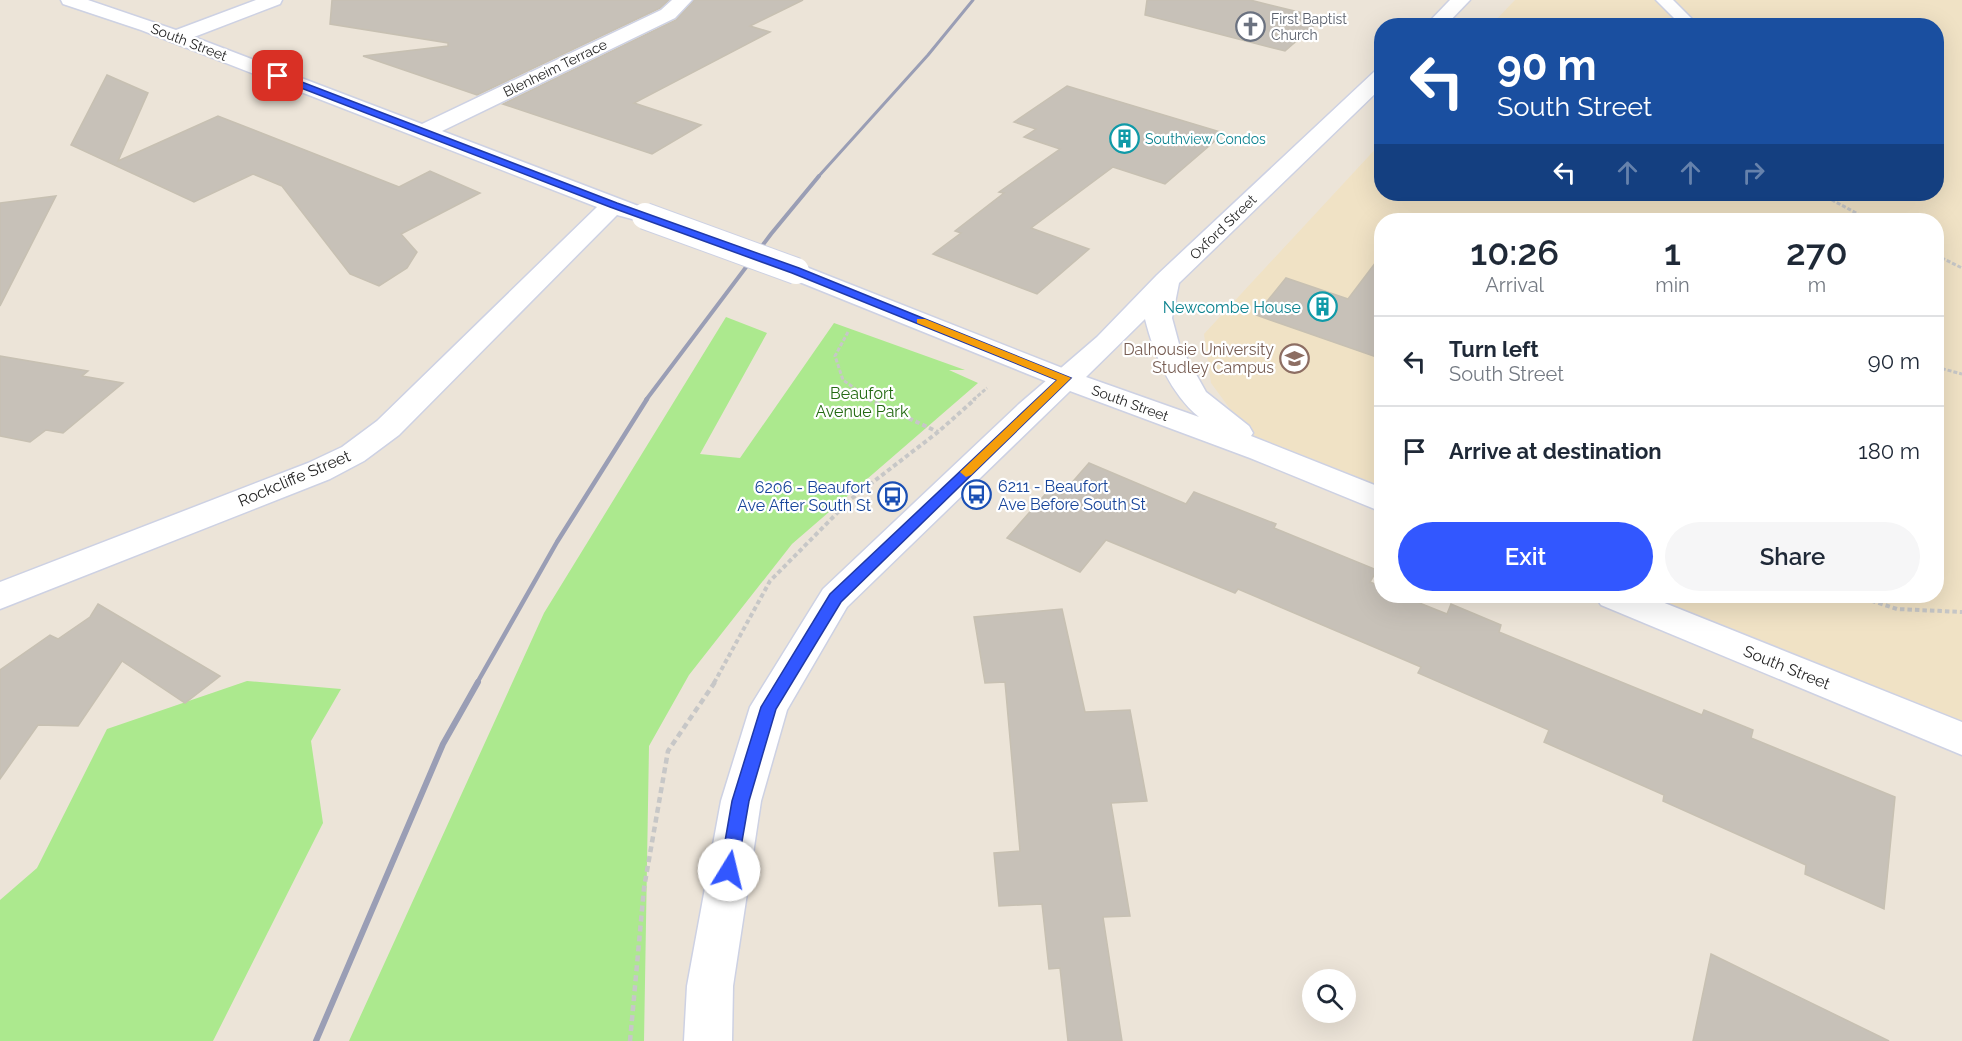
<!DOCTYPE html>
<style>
:root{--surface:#fff;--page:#f6f6f7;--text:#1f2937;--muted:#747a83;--line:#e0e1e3;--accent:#3257ff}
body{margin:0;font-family:Raleway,sans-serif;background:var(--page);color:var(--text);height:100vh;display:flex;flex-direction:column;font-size:22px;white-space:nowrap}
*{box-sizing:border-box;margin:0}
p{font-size:20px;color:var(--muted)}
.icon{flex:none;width:33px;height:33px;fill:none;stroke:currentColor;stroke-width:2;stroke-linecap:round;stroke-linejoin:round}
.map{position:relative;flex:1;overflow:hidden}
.side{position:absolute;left:1374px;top:213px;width:570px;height:390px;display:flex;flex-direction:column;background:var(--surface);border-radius:24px;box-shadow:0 6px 24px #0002}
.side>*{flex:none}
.top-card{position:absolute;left:1374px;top:18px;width:570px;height:183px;border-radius:24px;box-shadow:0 6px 24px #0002;background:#1a4fa0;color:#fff;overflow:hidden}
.tools{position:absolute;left:1302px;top:969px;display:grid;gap:12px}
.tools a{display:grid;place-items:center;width:54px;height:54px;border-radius:50%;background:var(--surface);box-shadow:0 6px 24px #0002;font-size:30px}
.pin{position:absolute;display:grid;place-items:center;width:51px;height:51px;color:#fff;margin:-26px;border-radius:12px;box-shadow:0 3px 9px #0006}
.me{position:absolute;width:66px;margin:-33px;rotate:9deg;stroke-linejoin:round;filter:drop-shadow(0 0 4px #0008)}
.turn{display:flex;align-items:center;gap:21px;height:126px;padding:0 24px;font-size:27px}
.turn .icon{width:78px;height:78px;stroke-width:2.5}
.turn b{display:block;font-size:42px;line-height:51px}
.lanes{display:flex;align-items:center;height:57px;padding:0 24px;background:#0003;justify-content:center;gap:30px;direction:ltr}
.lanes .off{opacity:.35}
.eta{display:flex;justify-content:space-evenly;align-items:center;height:102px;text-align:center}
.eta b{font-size:36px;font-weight:600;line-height:42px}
.cta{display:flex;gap:12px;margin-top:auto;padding:12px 24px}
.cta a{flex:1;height:69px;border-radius:36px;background:var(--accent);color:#fff;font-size:24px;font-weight:600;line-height:69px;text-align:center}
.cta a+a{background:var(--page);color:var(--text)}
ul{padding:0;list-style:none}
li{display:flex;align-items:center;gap:18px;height:90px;padding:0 24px;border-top:2px solid var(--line)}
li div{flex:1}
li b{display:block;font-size:22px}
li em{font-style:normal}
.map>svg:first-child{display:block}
.education{fill:#f0e2c5}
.green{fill:#ace98e}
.building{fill:#c7c1b8;stroke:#c7c0b2;stroke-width:1.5}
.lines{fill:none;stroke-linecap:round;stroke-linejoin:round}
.lane-casing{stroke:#cdd1e3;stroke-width:3}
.street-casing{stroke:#cdd1e3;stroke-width:3}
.secondary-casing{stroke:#cdd1e3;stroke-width:3}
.path-far2{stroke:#c7c7c7;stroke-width:3;stroke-dasharray:4 2;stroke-linecap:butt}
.path-far1{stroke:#c7c7c7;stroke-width:4;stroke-dasharray:4.5 3;stroke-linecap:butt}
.path{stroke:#c7c7c7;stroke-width:4.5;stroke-dasharray:6 4;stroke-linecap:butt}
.lane{fill:#fff;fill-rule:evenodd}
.street{fill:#fff;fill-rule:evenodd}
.secondary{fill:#fff;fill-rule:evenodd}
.rail-far3{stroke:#9a9eb5;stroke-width:3}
.rail-far2{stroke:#9a9eb5;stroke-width:4}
.rail-far1{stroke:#9a9eb5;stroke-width:4.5}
.rail{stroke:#9a9eb5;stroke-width:6}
.street-bridge-casing{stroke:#cdd1e3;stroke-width:28;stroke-linecap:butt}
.street-bridge{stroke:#fff;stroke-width:26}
.route{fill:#3257ff;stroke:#2039a6;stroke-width:1.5}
.slow{fill:#f59e0b}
.labels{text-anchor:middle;stroke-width:4.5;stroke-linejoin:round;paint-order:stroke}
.far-worship-label{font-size:14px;fill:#5b616d;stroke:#fff;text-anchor:start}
.far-street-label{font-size:14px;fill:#282828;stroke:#fff}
.far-culture-label{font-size:14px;fill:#0d838f;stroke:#fff;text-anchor:start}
.culture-label{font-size:16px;fill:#0d838f;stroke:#fff;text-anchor:end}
.education-label{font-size:16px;fill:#785e54;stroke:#fff;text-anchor:end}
.park-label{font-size:16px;fill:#246a13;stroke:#fff}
.street-label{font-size:16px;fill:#282828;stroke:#fff}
.transit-label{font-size:16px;fill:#164399;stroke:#fff;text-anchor:start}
</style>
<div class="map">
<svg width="1962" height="1041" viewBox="0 0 1962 1041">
<rect width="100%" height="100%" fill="#ece4d8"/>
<path class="education" d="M 1515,0 L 1962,0 L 1962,738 L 1613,596 L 1936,596 L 1936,220 L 1382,220 L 1381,500 L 1261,451 L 1211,383 L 1204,334 L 1381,143 L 1382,194 L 1936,194 L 1936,26 L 1491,25 Z"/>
<g class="green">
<path d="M 726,317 L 767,333 L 700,454 L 740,458 L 834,323 L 965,370 L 949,370 L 978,383 L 792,544 L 689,675 L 649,746 L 644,1041 L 349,1041 L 544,613 Z"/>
<path d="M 247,681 L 341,689 L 311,741 L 323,823 L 213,1041 L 0,1041 L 0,900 L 37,868 L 107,729 Z"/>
</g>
<g class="building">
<path d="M 332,0 L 669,0 L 660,8 L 477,95 L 363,56 L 448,46 L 448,43 L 330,24 Z"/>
<path d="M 694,0 L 803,0 L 750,26 L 770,32 L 634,103 L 701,125 L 652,154 L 503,104 L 676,20 Z"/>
<path d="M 1147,0 L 1250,0 L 1323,18 L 1285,51 L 1145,15 Z"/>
<path d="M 107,75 L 148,93 L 118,161 L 218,116 L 399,187 L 430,171 L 480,193 L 401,234 L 417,252 L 407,268 L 379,286 L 350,274 L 282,186 L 253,174 L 194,202 L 71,145 Z"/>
<path d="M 1067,86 L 1224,133 L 1165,184 L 1113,167 L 1031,228 L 1089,249 L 1037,294 L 933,254 L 961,233 L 955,231 L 1004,193 L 999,192 L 1060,149 L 1024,137 L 1036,129 L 1014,122 Z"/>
<path d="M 56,196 L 0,306 L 0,203 Z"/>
<path d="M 1382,254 L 1382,359 L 1256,315 L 1286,278 L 1348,299 Z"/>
<path d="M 0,356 L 88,371 L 82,376 L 123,383 L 63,433 L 46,430 L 30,442 L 0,436 Z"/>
<path d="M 1089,463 L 1186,504 L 1194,492 L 1276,524 L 1274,528 L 1377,570 L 1370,582 L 1382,587 L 1382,596 L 1402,596 L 1447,614 L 1451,604 L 1501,625 L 1499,632 L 1702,715 L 1704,710 L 1753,730 L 1751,738 L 1895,797 L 1884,909 L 1805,874 L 1806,865 L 1663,801 L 1664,795 L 1544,742 L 1549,730 L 1418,673 L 1421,667 L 1238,589 L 1235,593 L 1106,540 L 1080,572 L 1007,538 L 1050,489 L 1062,494 Z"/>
<path d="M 98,604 L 220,676 L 185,703 L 122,661 L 78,726 L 38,725 L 0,779 L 0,670 L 50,635 L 58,639 L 90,617 Z"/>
<path d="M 1062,609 L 1085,712 L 1130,710 L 1147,801 L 1111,803 L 1130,916 L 1103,917 L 1122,1041 L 1068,1041 L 1060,968 L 1049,969 L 1042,904 L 999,906 L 994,853 L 1020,851 L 1005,682 L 985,683 L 974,617 Z"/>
<path d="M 1711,954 L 1889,1041 L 1693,1041 Z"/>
</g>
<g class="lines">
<defs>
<path id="lane" d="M 1656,0 L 1673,0 L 1699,26 L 1682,26 Z"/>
<g id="street">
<path d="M 61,0 L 88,0 L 176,30 L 256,0 L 282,0 L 280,4 L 194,37 L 422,124 L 661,10 L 672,0 L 692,0 L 675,18 L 442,131 L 641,207 L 644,212 L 641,217 L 632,219 L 617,215 L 399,435 L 364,461 L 330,479 L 0,609 L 0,582 L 308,463 L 342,447 L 377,421 L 597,207 L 141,30 L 63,4 Z"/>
<path d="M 796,263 L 1075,373 L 1080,379 L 1075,385 L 1065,388 L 1055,385 L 787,277 L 783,271 L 787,265 Z"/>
</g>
<g id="secondary">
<path d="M 1450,0 L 1470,0 L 1445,26 L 1425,26 Z"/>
<path d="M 1382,69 L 1382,87 L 1179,283 L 1172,318 L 1179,344 L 1206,392 L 1249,426 L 1253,433 L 1251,436 L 1382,488 L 1382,512 L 1250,458 L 1070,391 L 847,607 L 787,710 L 761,801 L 733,986 L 732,1041 L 684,1041 L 687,986 L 721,801 L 750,707 L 823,589 L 1019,404 L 1097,337 L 1157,275 L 1375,71 ZM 1145,319 C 1154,355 1171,394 1199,417 L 1086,377 Z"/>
<path d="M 1595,596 L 1647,596 L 1962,722 L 1962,755 L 1601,605 Z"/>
</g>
</defs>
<use href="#lane" class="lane-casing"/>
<use href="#street" class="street-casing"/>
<use href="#secondary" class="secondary-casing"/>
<g class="path-far2">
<path d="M 1821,194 L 1869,220"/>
<path d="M 1936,255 L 1962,268"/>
<path d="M 848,332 L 835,356 L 843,380 L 871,400"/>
<path d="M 1936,367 L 1962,374"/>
<path d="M 973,400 L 987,388"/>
</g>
<g class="path-far1">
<path d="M 868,399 L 938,432"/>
<path d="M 1857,596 L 1897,609 L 1962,612"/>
<path d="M 714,683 L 770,581 L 851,499 L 938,432 L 975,399"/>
</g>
<path class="path" d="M 630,1041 L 644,888 L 668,751 L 715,682"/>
<use href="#lane" class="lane"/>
<use href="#street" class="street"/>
<use href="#secondary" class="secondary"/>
<path class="rail-far3" d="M 818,177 L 928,55 L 973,0"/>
<path class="rail-far2" d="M 646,400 L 771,234 L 819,176"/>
<path class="rail-far1" d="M 477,683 L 557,542 L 647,399"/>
<path class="rail" d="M 316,1041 L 443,744 L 478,682"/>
<defs>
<path id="street-bridge" d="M 645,216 L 796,271"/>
</defs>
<use href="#street-bridge" class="street-bridge-casing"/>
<use href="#street-bridge" class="street-bridge"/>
</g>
<path class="route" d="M 275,74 L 281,74 L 617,203 L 799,268 L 1071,378 L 841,602 L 776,709 L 749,801 L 736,876 L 729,878 L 723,876 L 720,870 L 732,801 L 761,707 L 830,594 L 1057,380 L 792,273 L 610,207 L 275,78 Z"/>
<path class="slow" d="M 917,319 L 925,319 L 1071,378 L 971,475 L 966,477 L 960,472 L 1057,380 L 917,323 Z"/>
<defs>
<symbol id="church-ring" viewBox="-11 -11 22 22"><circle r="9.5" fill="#fff" stroke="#6b7280" stroke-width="1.5"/><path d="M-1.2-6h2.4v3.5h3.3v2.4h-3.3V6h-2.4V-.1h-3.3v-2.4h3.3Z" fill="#6b7280"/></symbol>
<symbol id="building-ring" viewBox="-11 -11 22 22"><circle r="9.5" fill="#fff" stroke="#0f9aa8" stroke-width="1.5"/><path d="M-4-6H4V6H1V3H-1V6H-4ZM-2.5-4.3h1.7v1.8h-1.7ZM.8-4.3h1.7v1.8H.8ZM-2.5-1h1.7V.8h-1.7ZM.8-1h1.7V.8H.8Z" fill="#0f9aa8"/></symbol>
<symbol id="university-ring" viewBox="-11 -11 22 22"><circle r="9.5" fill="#fff" stroke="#8d6e63" stroke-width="1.5"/><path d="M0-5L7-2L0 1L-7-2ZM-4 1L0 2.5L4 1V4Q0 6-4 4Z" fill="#8d6e63"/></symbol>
<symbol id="bus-ring" viewBox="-11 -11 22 22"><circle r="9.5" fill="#fff" stroke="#1a4fb4" stroke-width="1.5"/><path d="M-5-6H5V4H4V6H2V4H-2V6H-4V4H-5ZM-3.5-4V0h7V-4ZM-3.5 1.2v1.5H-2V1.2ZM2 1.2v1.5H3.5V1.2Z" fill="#1a4fb4"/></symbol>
</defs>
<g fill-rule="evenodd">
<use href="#church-ring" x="1234" y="10" width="33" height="33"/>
<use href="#building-ring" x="1108" y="122" width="33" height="33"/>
<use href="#building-ring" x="1306" y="290" width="33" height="33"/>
<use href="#university-ring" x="1278" y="342" width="33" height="33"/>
<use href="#bus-ring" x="960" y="478" width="33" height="33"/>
<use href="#bus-ring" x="876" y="480" width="33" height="33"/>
</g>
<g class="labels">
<g class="far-worship-label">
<text x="1271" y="24">First Baptist<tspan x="1271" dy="16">Church</tspan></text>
</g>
<g class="far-street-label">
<text transform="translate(189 42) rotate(21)" y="5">South Street</text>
<text transform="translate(555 68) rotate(-26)" y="5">Blenheim Terrace</text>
<text transform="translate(1223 227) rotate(-44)" y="5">Oxford Street</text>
<text transform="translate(1130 403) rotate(20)" y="5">South Street</text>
</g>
<g class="far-culture-label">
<text x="1145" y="144">Southview Condos</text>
</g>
<g class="culture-label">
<text x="1301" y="313">Newcombe House</text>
</g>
<g class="education-label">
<text x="1274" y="355">Dalhousie University<tspan x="1274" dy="18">Studley Campus</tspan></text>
</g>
<g class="park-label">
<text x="862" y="399">Beaufort<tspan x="862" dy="18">Avenue Park</tspan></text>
</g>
<g class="street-label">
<text transform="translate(294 478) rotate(-23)" y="6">Rockcliffe Street</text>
<text transform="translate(1787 667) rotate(22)" y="6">South Street</text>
</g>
<g class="transit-label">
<text x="998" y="492">6211 - Beaufort<tspan x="998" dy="18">Ave Before South St</tspan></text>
<text x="871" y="493" text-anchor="end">6206 - Beaufort<tspan x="871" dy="18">Ave After South St</tspan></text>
</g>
</g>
</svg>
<div class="tools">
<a><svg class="icon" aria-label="search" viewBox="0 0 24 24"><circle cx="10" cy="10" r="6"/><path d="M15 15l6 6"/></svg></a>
</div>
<div class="pin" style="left:278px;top:76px;background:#d93025"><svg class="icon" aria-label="arrive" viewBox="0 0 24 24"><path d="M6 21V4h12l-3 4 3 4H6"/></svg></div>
<svg class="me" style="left:729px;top:870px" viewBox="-20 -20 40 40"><circle r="19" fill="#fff"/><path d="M0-13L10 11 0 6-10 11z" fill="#3257ff"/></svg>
<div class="top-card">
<div class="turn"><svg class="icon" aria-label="left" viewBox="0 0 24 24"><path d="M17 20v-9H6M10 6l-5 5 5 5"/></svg><div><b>90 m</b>South Street</div></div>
<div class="lanes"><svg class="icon" aria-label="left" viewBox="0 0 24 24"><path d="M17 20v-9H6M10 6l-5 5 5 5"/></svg><svg class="icon off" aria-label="ahead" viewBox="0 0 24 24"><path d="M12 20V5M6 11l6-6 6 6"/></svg><svg class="icon off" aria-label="ahead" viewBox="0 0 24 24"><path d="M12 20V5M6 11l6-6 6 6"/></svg><svg class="icon off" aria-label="right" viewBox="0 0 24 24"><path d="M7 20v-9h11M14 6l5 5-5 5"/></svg></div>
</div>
<section class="side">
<div class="eta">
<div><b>10:26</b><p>Arrival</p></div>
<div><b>1</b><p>min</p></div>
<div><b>270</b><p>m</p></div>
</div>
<ul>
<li><svg class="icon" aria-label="left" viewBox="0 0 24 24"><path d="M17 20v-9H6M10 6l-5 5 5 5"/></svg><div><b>Turn left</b><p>South Street</p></div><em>90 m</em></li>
<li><svg class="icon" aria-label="arrive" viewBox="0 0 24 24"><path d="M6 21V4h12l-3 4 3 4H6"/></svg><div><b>Arrive at destination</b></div><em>180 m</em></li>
</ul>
<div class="cta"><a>Exit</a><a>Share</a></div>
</section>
</div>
